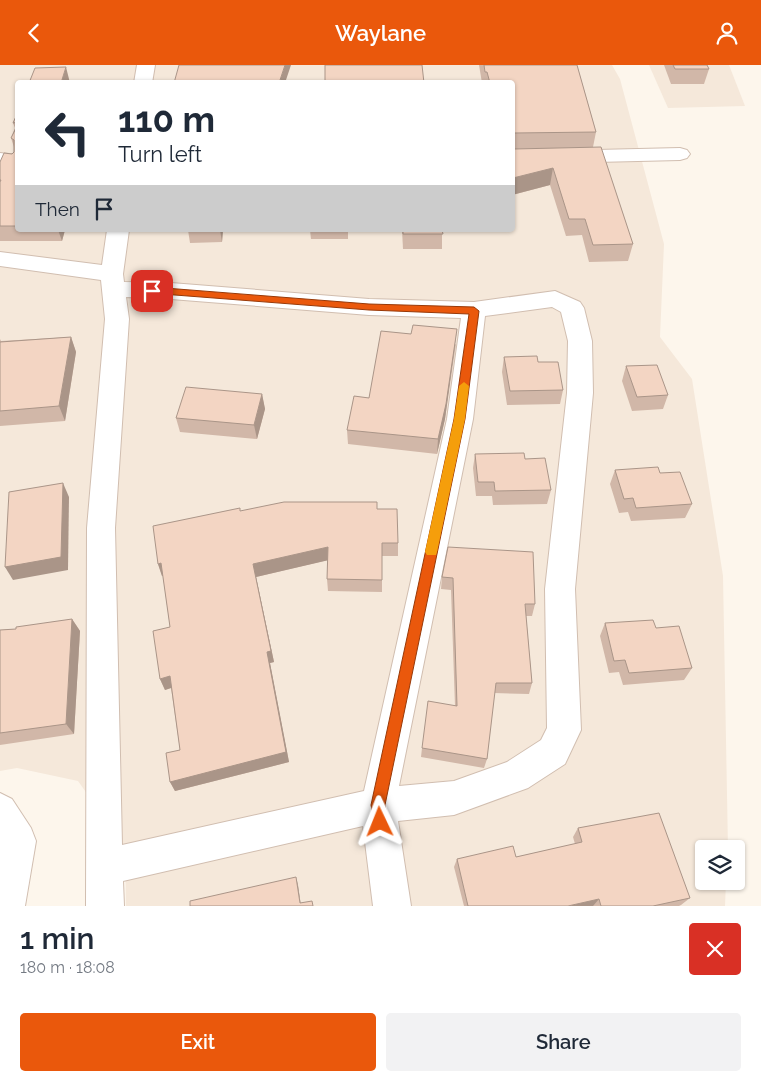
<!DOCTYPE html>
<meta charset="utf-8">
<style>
:root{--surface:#fff;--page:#f2f2f3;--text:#1f2937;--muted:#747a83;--accent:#ea580c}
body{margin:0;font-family:Raleway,sans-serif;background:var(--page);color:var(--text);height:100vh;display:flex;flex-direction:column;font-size:19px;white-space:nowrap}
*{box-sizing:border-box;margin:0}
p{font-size:16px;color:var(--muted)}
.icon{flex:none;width:28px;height:28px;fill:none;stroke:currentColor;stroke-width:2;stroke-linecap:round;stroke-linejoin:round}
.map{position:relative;height:841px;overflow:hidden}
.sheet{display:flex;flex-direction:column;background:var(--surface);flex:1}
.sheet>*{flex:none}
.banner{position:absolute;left:15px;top:15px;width:500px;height:152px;border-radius:5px;box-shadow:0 1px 4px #0004;background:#fff;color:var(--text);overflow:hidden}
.buttons{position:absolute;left:695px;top:775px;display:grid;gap:10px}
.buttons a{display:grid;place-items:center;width:50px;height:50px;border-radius:5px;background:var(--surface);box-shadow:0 1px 4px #0004;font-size:25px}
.pin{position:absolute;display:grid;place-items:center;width:42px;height:42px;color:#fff;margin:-21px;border-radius:10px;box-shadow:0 2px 8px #0006}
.me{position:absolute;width:55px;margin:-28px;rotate:358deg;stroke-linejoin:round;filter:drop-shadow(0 0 4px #0008)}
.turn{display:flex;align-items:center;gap:18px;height:105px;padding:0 20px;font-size:22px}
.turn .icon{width:65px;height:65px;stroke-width:2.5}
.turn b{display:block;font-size:35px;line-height:42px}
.then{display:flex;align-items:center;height:48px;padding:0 20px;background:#0003;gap:10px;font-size:19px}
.round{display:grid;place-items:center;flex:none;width:52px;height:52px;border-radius:5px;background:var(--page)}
.summary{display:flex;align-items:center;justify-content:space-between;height:85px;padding:0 20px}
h1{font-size:30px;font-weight:600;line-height:38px}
.action{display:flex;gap:10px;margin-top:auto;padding:10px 20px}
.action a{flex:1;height:58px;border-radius:5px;background:var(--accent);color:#fff;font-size:20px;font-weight:600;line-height:58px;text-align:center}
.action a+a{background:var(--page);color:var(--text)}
header{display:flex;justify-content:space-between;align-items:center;height:65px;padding:0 20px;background:var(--accent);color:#fff;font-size:22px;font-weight:600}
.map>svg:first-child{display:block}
.residential{fill:#f5e8da;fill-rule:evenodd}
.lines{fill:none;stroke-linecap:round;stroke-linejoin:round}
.minor-casing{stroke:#d1beb0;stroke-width:2}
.minor{fill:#fff;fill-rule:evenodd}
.wall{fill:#d1b7a8}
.shaded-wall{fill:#aa9588}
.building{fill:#f3d5c3;stroke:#aa9588}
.route{fill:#ea580c;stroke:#983908}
.slow{fill:#f59e0b}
</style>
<header><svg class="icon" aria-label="back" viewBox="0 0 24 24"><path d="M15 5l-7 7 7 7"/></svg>Waylane<svg class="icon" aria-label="person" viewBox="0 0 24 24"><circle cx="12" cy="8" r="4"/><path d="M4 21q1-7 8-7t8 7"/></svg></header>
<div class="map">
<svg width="761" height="841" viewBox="0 0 761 841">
<rect width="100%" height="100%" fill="#fdf6ec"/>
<g class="residential">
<path d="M 0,0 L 612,0 L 620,14 L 664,179 L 660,272 L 692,314 L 723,511 L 728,784 L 704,784 L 704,816 L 726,816 L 725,841 L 126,841 L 125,782 L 78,716 L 17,703 L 0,706 ZM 18,18 L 512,18 L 512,165 L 18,165 Z"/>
<path d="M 649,0 L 729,0 L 745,41 L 668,43 Z"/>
</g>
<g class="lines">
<defs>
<g id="minor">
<path d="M 137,0 L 155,0 L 152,18 L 134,18 Z"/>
<path d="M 680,83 L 687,85 L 690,89 L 687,93 L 680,95 L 512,99 L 512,87 Z"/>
<path d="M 0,88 L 18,90 L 18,102 L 0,100 Z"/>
<path d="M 107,165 L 129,165 L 123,209 L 124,217 L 171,218 L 369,234 L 474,237 L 555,226 L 580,237 L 584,243 L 592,276 L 593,328 L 575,524 L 581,665 L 565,699 L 528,723 L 454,750 L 398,756 L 411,841 L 373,841 L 363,761 L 123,816 L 124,841 L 86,841 L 87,463 L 105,254 L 101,215 L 0,201 L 0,187 L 102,200 ZM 126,232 L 171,234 L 369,250 L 461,253 L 447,354 L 364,726 L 122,780 L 115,463 L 129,254 ZM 552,242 L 561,247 L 568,276 L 567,328 L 545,524 L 547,663 L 541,675 L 507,697 L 454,716 L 399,721 L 473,354 L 485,251 Z"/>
<path d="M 0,728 L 12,734 L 31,763 L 36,776 L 25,841 L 0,841 Z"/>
</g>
</defs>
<use href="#minor" class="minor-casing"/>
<use href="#minor" class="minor"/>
</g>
<g class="wall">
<path d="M 479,0 L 577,0 L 596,67 L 593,82 L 633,179 L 628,196 L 589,197 L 582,170 L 566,171 L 550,120 L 512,130 L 512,18 L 482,18 Z"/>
<path d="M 664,0 L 707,0 L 709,4 L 704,19 L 671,19 Z"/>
<path d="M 18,47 L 18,165 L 65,165 L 62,176 L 0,176 L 0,97 L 14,87 L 14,82 L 11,73 L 15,63 L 13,58 Z"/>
<path d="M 188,165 L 223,165 L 222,177 L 190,178 Z"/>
<path d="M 310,165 L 348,165 L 348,174 L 311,174 Z"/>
<path d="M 402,165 L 442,165 L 442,184 L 403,184 Z"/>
<path d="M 71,272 L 76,287 L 65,356 L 0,361 L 0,274 L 1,276 Z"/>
<path d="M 456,279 L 445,354 L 437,389 L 348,379 L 347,365 L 369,333 Z"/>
<path d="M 504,292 L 538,297 L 563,325 L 560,339 L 507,340 L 502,307 Z"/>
<path d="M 626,301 L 668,330 L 663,344 L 632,346 L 622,316 Z"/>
<path d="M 262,329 L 265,344 L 257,374 L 180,367 L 176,353 Z"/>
<path d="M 475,389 L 525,394 L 551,425 L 547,439 L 493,440 L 492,431 L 476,431 L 473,403 Z"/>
<path d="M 615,405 L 660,408 L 692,439 L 685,453 L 631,456 L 628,447 L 619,448 L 610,419 Z"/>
<path d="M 377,444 L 398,478 L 398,491 L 382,491 L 382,527 L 328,526 L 327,514 L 328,495 L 256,512 L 274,597 L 270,598 L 289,697 L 175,726 L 170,717 L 180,685 L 171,623 L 165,625 L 160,614 L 170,562 L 163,511 L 162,511 L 158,499 L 240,446 Z"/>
<path d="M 448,482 L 535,539 L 532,551 L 526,551 L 532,618 L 529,629 L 494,628 L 487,694 L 484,703 L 421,692 L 422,683 L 455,641 L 451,525 L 441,524 L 442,512 Z"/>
<path d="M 72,554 L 80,566 L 74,669 L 0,680 L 0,565 L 16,564 Z"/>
<path d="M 605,558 L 656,563 L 692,603 L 684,615 L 623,620 L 619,607 L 609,608 L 600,571 Z"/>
<path d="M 578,763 L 690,833 L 681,840 L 679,841 L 464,841 L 454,802 L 457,794 L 516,792 L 575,779 L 573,772 Z"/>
</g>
<g class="shaded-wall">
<path d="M 285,0 L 291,0 L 285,18 L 279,18 Z"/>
<path d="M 66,2 L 70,18 L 61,18 Z"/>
<path d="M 553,103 L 550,120 L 512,130 L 513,113 Z"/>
<path d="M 58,165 L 65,165 L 62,176 Z"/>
<path d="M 220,165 L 223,165 L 222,177 Z"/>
<path d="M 457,264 L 445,354 L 437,389 L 438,374 Z"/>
<path d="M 71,272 L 76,287 L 65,356 L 59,341 Z"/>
<path d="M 262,329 L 265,344 L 257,374 L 254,360 Z"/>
<path d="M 63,418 L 69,432 L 68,505 L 13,515 L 5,502 Z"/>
<path d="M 328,482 L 329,495 L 256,512 L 274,597 L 270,598 L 289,697 L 175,726 L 170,717 L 267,587 L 253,499 Z"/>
<path d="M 161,498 L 166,511 L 162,511 L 158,499 Z"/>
<path d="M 72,554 L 80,566 L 74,669 L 66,659 Z"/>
<path d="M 170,611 L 174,622 L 165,625 L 160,614 Z"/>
<path d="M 296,812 L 298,820 L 301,841 L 300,838 Z"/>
<path d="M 599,834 L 593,841 L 568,841 Z"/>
</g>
<g class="building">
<path d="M 179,0 L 285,0 L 279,18 L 174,18 Z"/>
<path d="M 325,0 L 422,0 L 424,18 L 325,18 Z"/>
<path d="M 484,0 L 577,0 L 596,67 L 514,68 L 512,70 L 512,18 L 490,18 L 487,7 L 485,7 Z"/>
<path d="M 673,0 L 707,0 L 709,4 L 675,4 Z"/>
<path d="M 66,2 L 61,18 L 29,18 L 35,3 Z"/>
<path d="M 18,47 L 18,57 L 13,58 Z"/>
<path d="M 18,59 L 18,161 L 0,161 L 0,117 L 1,115 L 0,115 L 0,97 L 4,88 L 12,89 L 14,87 L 14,75 L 11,73 Z"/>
<path d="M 512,82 L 514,84 L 601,82 L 633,179 L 593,180 L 585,154 L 569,154 L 553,103 L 513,113 Z"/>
<path d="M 403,165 L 442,165 L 443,169 L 403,169 Z"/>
<path d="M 413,260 L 457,264 L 446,339 L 438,374 L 347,365 L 354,331 L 369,333 L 381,266 L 411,269 Z"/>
<path d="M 71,272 L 59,341 L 0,346 L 0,277 Z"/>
<path d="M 537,291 L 538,297 L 558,297 L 563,325 L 510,326 L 504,292 Z"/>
<path d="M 657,300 L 668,330 L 637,332 L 626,301 Z"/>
<path d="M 186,322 L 262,329 L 254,360 L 176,353 Z"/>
<path d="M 524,388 L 525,394 L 545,393 L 551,425 L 495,426 L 494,417 L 478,417 L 475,389 Z"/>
<path d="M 658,402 L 660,408 L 680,407 L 692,439 L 636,443 L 633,433 L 624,434 L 615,405 Z"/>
<path d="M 63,418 L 61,492 L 5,502 L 9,427 Z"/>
<path d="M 284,437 L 377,437 L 377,444 L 397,444 L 398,478 L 382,478 L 382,515 L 327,514 L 328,482 L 253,499 L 271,586 L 267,587 L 286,687 L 170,717 L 166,688 L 180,685 L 170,611 L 160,614 L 153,566 L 170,562 L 161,498 L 158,499 L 153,461 L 240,443 L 240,446 Z"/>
<path d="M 448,482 L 533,487 L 535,539 L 525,539 L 532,618 L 496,618 L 487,694 L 422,683 L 428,636 L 457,641 L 453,513 L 442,512 Z"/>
<path d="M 72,554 L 66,659 L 0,668 L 0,565 L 16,564 L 16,562 Z"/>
<path d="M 653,555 L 656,563 L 679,561 L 692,603 L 629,608 L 625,595 L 614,596 L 605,558 Z"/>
<path d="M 659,748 L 690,833 L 653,841 L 601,841 L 599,834 L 568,841 L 468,841 L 457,794 L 513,781 L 516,792 L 582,777 L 578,763 Z"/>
<path d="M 296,812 L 300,838 L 312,836 L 313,841 L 190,841 L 190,836 Z"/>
</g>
<path class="route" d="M 152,222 L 369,239 L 474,242 L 479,246 L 465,354 L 385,740 L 388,757 L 385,762 L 380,764 L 375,762 L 371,740 L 454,354 L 469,249 L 369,245 L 149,228 L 149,223 Z"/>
<path class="slow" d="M 464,317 L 469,321 L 465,354 L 437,487 L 436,490 L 427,490 L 425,487 L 454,354 L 459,321 Z"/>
</svg>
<div class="buttons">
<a><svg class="icon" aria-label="layers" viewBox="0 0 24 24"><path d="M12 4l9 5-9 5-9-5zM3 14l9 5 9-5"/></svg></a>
</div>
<div class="pin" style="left:152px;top:226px;background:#d93025"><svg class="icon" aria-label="arrive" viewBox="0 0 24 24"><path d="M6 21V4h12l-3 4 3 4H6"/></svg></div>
<svg class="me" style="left:380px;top:757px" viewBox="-20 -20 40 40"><path d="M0-17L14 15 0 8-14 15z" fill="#ea580c" stroke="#fff" stroke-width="4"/></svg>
<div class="banner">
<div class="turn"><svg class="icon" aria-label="left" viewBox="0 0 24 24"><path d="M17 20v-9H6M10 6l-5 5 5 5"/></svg><div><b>110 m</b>Turn left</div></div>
<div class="then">Then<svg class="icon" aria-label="arrive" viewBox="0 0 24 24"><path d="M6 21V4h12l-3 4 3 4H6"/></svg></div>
</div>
</div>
<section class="sheet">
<div class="summary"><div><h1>1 min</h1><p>180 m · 18:08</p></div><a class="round" style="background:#d93025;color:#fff"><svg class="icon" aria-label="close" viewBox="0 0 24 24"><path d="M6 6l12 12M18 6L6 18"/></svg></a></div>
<div class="action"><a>Exit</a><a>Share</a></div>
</section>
